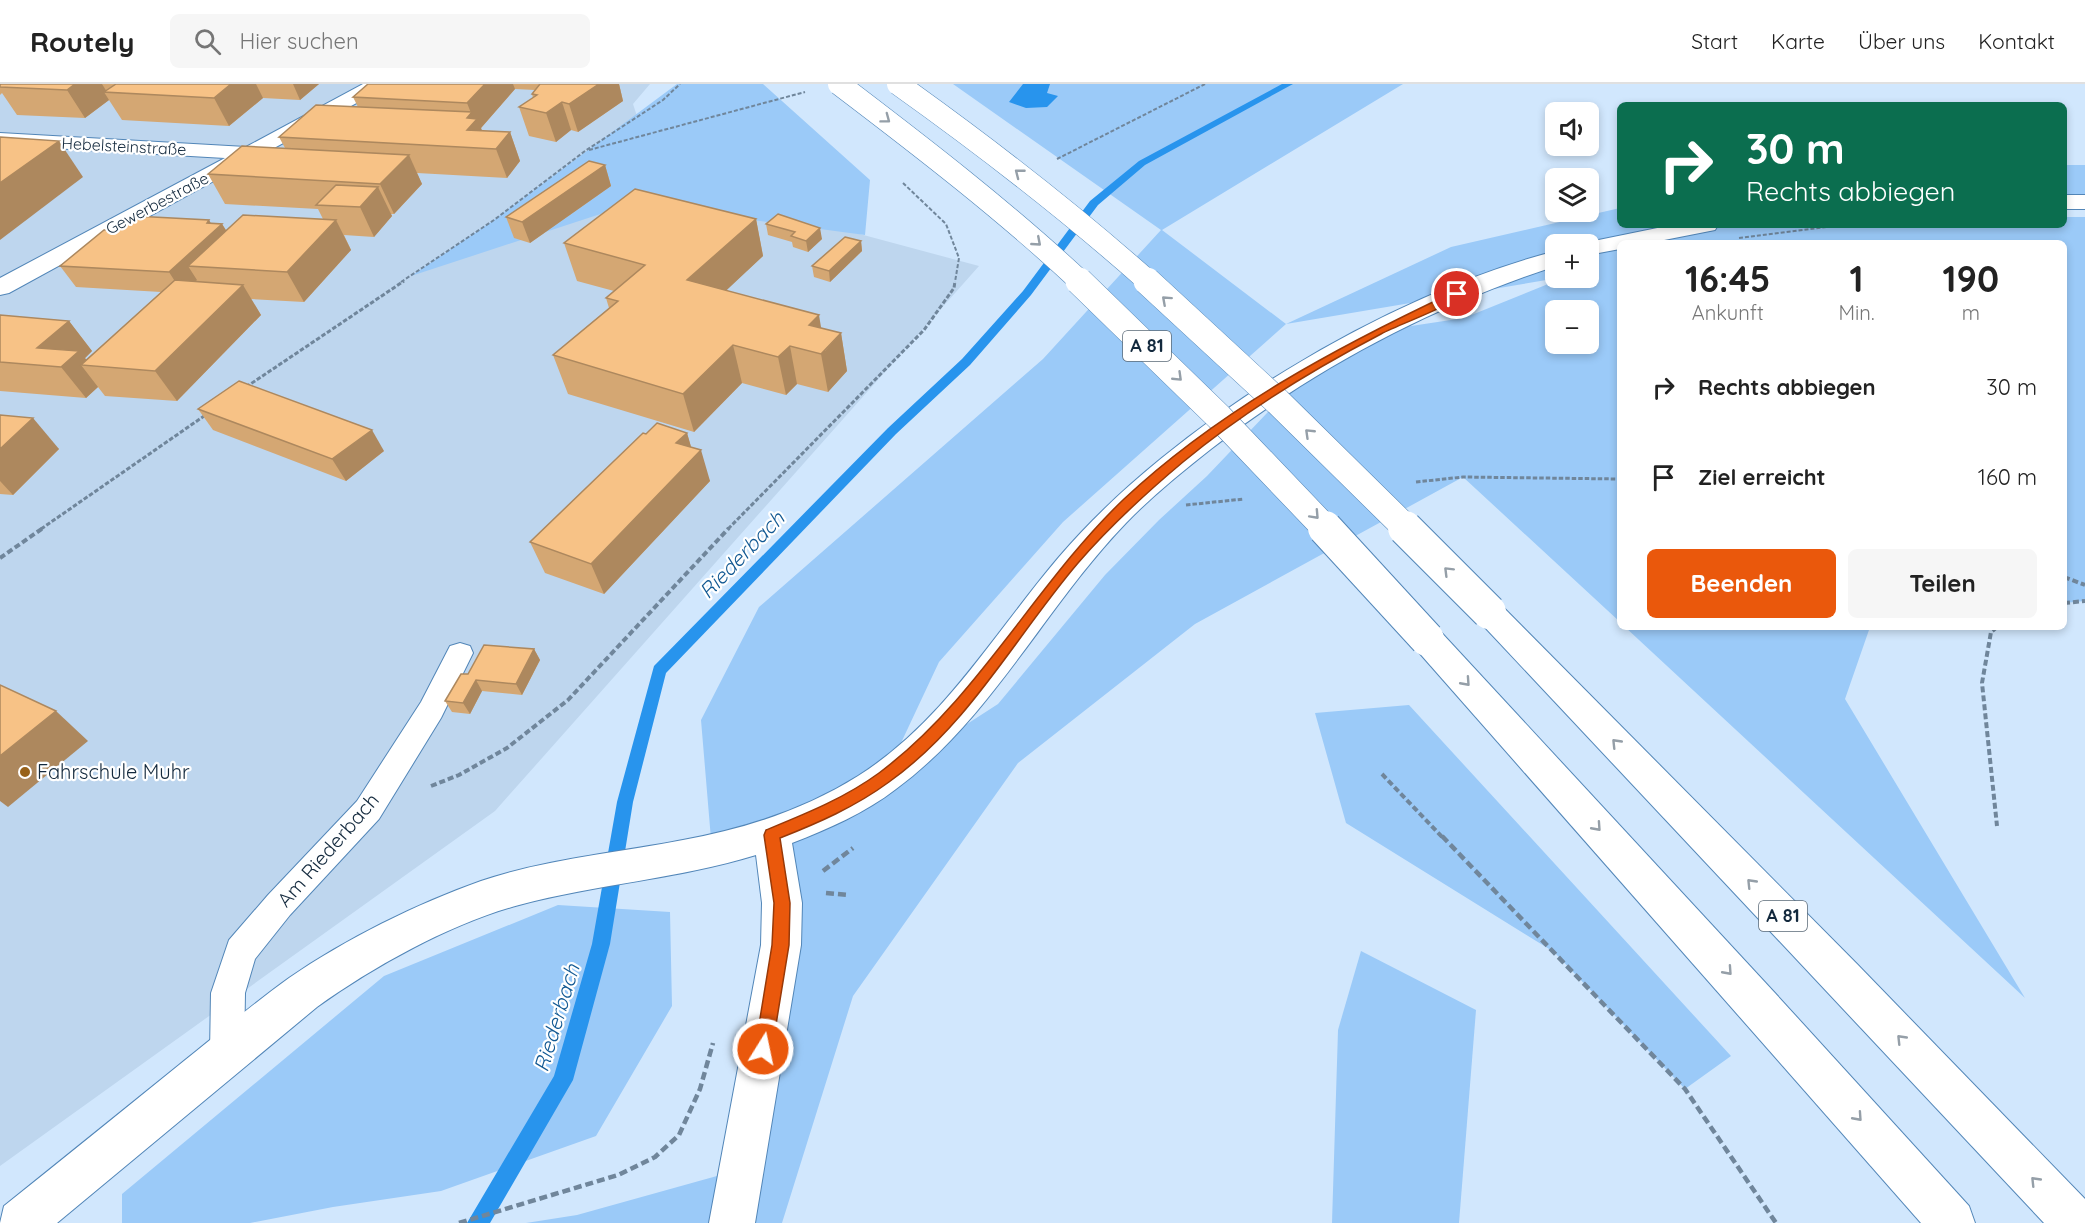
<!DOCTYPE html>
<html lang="de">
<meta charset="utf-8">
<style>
:root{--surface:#fff;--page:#f6f6f6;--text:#222;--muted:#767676;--line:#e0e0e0;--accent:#ea580c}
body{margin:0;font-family:Quicksand,sans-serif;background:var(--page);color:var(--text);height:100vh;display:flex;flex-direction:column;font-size:22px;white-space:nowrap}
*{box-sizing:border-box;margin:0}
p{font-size:20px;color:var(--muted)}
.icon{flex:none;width:33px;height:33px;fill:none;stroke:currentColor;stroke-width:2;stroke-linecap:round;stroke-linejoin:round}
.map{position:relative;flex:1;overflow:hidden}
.drawer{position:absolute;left:1617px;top:156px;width:450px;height:390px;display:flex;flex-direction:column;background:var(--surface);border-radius:9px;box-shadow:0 3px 9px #0003}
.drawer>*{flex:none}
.hud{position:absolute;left:1617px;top:18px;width:450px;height:126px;border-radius:9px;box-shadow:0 3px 9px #0003;background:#0b6e4f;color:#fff;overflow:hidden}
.tools{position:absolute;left:1545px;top:18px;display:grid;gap:12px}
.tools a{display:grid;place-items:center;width:54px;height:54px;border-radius:9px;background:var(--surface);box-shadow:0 3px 9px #0003;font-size:30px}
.pin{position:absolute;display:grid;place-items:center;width:51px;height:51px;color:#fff;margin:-26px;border:3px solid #fff;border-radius:50%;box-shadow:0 2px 6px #0007}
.me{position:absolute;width:66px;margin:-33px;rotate:10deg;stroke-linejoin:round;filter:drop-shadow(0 0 4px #0008)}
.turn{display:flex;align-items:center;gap:21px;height:126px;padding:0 30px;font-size:27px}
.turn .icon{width:78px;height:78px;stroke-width:2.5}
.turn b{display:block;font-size:42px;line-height:51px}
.eta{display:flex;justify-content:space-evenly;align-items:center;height:102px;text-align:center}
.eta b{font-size:36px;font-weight:800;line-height:42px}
.action{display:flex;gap:12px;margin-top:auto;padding:12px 30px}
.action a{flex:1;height:69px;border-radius:9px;background:var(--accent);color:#fff;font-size:24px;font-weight:800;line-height:69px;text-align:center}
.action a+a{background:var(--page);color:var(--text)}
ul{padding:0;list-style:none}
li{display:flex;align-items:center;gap:18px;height:90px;padding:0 30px}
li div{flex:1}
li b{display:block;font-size:22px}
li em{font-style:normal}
header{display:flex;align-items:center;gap:36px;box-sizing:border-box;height:84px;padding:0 30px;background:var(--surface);border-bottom:2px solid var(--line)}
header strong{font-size:28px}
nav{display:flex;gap:33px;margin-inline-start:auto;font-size:21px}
.search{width:420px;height:54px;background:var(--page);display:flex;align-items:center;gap:15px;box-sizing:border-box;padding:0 21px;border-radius:9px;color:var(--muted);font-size:22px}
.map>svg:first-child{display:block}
.built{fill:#bed6ee}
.green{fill:#9bcaf8;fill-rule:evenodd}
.water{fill:#2894ed}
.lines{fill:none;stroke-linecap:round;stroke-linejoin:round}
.stream{fill:#2894ed;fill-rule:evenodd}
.lane-casing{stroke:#5286b8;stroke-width:2}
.street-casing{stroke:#5286b8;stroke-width:2}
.secondary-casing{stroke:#5286b8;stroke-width:2}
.highway-casing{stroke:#5286b8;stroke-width:2}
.path-far3{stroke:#70869b;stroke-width:2;stroke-dasharray:4 2;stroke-linecap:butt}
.path-far2{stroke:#70869b;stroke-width:3;stroke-dasharray:4.5 2;stroke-linecap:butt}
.path-far1{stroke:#70869b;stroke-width:4;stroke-dasharray:6 3;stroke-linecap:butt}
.path{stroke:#70869b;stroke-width:4.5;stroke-dasharray:8 4;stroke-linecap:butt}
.lane{fill:#fff;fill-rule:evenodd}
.street{fill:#fff;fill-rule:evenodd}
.secondary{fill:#fff;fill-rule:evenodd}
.highway{fill:#fff;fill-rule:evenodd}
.highway-bridge-far2-casing{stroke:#5286b8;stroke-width:23;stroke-linecap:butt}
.highway-bridge-far1-casing{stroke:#5286b8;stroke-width:28;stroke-linecap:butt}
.highway-bridge-casing{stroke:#5286b8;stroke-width:36;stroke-linecap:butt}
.highway-bridge-far2{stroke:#fff;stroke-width:22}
.highway-bridge-far1{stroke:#fff;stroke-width:27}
.highway-bridge{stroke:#fff;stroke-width:34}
.wall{fill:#d4a773}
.shaded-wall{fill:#ad885e}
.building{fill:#f7c286;stroke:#ad885e;stroke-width:1.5}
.oneway{stroke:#959fa8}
.route{fill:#ea580c;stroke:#983908;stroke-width:1.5}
.poi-dot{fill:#98621a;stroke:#fff;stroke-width:2}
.labels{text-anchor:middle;stroke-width:4.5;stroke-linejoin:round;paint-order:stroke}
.far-street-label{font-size:16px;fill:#13293d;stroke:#fff}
.shield{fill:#fff;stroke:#5a6977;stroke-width:1.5}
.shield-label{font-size:18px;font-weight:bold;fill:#13293d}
.poi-label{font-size:20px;fill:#13293d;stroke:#fff;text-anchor:start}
.street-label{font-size:20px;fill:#13293d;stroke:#fff}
.water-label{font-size:21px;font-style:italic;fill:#125993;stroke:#fff}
</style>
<header>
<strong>Routely</strong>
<div class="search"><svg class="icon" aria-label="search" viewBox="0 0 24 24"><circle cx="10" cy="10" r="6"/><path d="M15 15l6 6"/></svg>Hier suchen</div>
<nav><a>Start</a><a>Karte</a><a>Über uns</a><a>Kontakt</a></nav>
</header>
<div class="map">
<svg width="2085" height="1139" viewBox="0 0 2085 1139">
<rect width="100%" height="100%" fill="#d1e7fd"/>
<path class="built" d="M 0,0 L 650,0 L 633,20 L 658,96 L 979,182 L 495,727 L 0,1082 Z"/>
<g class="green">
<path d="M 677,0 L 763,0 L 870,96 L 865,151 L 631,120 L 411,192 L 494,136 Z"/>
<path d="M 953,0 L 1403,0 L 1162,146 L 1286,240 L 1451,163 L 1620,124 L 1620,141 L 2064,141 L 2064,133 L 2085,133 L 2085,517 L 2064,519 L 2064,159 L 1620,159 L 1620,538 L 1463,393 L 1195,540 L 1018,679 L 853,912 L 782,1139 L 526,1139 L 577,1131 L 742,1085 L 772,751 L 712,767 L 701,636 L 759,523 L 1043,275 L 1161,146 ZM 1556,160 L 1588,160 L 1588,194 L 1563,194 L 1464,234 L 1378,247 L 1306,288 L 1207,392 L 1159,436 L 1105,491 L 998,620 L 885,693 L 939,578 L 1063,438 L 1286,240 L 1558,194 L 1556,194 ZM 1556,226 L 1588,226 L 1588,260 L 1556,260 Z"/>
<rect x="2064" y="81" width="21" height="37"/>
<path d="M 1625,543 L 1870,543 L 1845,615 L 2025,914 Z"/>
<path d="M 1409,621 L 1731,972 L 1685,1005 L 1554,868 L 1346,739 L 1315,629 Z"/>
<path d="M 558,821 L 670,828 L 672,922 L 596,1052 L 441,1107 L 333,1123 L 250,1139 L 122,1139 L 122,1110 L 384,892 Z"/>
<path d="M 1361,867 L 1476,926 L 1459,1139 L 1332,1139 L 1338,946 Z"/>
</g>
<path class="water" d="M 1023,0 L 1050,0 L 1047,9 L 1058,12 L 1047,23 L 1026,24 L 1009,18 Z"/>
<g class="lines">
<path class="stream" d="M 1282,0 L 1293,0 L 1145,81 L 1098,121 L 1031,211 L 970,281 L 896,350 L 666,589 L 633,718 L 610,860 L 573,996 L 490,1139 L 467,1139 L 554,992 L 592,860 L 617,718 L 654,582 L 888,344 L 962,275 L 1023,207 L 1090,117 L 1139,77 Z"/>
<defs>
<path id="lane" d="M 460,559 L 470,562 L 473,569 L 441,634 L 379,735 L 290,831 L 255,875 L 245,909 L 244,969 L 239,981 L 227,986 L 215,981 L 210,969 L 211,909 L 229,856 L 268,811 L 357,717 L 421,618 L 450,562 Z"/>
<path id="street" d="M 363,0 L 387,0 L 384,4 L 9,209 L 0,211 L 0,194 L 225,74 L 0,61 L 0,49 L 246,63 Z"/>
<g id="secondary">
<rect x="2064" y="111" width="21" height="14"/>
<path d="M 1672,141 L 1718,141 L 1715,146 L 1649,159 L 1620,159 L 1620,165 L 1588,171 L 1588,160 L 1579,160 Z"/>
<path d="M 1556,167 L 1556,182 C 1431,223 1315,284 1211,365 C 1182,388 1152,412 1126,439 C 1045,523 991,635 896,705 C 865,729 828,745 792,759 L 802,819 L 801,861 L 755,1139 L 709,1139 L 761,861 L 762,819 L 756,771 C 678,795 597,800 519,821 C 452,839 374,882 317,923 L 57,1139 L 0,1139 L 4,1122 C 63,1075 121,1028 179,981 C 216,952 251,921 289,894 C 346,855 416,820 481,797 C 546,775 616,769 683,756 C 744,745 804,726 858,692 C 944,638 995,548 1059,473 C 1173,339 1386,211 1556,167 Z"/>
</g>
<g id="highway">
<path d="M 1489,516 L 1500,520 L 1857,880 L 2085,1115 L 2085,1139 L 2044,1139 L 1478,536 L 1473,528 L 1478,520 Z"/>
<path d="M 1427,543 L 1439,546 L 1774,908 L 1969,1122 L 1975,1139 L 1921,1139 L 1415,564 L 1411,555 L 1415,546 Z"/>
</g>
</defs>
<use href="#lane" class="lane-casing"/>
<use href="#street" class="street-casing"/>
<use href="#secondary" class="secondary-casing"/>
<use href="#highway" class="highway-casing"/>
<g class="path-far3">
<path d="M 589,66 L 805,8"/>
<path d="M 1057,75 L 1205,0"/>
<path d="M 903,99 L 946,140 L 959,174 L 955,198"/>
<path d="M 1739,154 L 1842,141"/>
<path d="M 401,198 L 494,136 L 585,67 L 663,16 L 680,0"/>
</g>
<g class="path-far2">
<path d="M 246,303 L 404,197"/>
<path d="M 1416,398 L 1463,393 L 1620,395"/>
<path d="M 1186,421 L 1244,415"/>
<path d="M 41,445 L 207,330"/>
<path d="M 728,445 L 924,246 L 954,204 L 955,197"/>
</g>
<g class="path-far1">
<path d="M 0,474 L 43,444"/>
<path d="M 2064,493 L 2085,501"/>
<path d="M 2064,519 L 2085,517"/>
<path d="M 1997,543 L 1991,548 L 1982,599 L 1997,742"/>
<path d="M 1382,690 L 1443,754"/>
<path d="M 431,702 L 459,691 L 507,664 L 568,616 L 729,444"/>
</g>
<g class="path">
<path d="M 1442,752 L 1685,1005 L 1776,1139"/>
<path d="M 823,787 L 853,764"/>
<path d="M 826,809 L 848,811"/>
<path d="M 459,1139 L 618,1091 L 655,1073 L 679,1051 L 700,1005 L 713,959"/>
</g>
<use href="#lane" class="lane"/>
<use href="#street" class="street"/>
<use href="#secondary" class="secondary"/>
<use href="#highway" class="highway"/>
<defs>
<g id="highway-bridge-far2">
<path d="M 839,0 C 922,63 1005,127 1081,198"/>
<path d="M 898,0 C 985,62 1069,127 1149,198"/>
</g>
<g id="highway-bridge-far1">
<path d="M 1079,197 L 1219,333 L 1326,445"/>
<path d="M 1147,197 L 1278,318 L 1407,445"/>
</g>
<g id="highway-bridge">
<path d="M 1325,444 L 1427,555"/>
<path d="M 1405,444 L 1489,528"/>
</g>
</defs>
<use href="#highway-bridge-far2" class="highway-bridge-far2-casing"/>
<use href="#highway-bridge-far1" class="highway-bridge-far1-casing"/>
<use href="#highway-bridge" class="highway-bridge-casing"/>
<use href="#highway-bridge-far2" class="highway-bridge-far2"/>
<use href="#highway-bridge-far1" class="highway-bridge-far1"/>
<use href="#highway-bridge" class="highway-bridge"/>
</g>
<g class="wall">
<path d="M 0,0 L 319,0 L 300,16 L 263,14 L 229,42 L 122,36 L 109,16 L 85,34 L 17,31 L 2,9 L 0,11 Z"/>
<path d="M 368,0 L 619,0 L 623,17 L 578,48 L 571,46 L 556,58 L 529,52 L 519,23 L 533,14 L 532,10 L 535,6 L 515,5 L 481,44 L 482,47 L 510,48 L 520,77 L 507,94 L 417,89 L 422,100 L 394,130 L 391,130 L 392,132 L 374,153 L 344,151 L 351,166 L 304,218 L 251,215 L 261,231 L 177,317 L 105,312 L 98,303 L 86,314 L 0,307 L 0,231 L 69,237 L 92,267 L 85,274 L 86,276 L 161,208 L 76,203 L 60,182 L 117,146 L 211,139 L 222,140 L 226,146 L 323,135 L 318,125 L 225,120 L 208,90 L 285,64 L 279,53 L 358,23 L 353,13 Z"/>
<path d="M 605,81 L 611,102 L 530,159 L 514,154 L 506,133 Z"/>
<path d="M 756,135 L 763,172 L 726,206 L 821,244 L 841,249 L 847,287 L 828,308 L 797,300 L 786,311 L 742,299 L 694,348 L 568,310 L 553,271 L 609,224 L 606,214 L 614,207 L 577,197 L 564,159 Z"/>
<path d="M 766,140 L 822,155 L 808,168 L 793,163 L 792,158 L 768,151 Z"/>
<path d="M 861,157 L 862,167 L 830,198 L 814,193 L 812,182 Z"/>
<path d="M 198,325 L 384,367 L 346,397 L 213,346 Z"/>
<path d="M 0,331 L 59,365 L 13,411 L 0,410 Z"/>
<path d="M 687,349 L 691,363 L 710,397 L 604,510 L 545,489 L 530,458 L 646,350 Z"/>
<path d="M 534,565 L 540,576 L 522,611 L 482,607 L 470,630 L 452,628 L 445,617 L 468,590 Z"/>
</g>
<g class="shaded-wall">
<path d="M 75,0 L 102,0 L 107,8 L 104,8 L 109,16 L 85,34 L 67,6 Z"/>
<path d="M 231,0 L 256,0 L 263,14 L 229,42 L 214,14 Z"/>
<path d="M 293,0 L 319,0 L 300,16 Z"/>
<path d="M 485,0 L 513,0 L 515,5 L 481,44 L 488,63 L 467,46 L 467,34 L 471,29 L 467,19 Z"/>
<path d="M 592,0 L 619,0 L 623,17 L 578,48 L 569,20 Z"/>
<path d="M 562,18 L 571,46 L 556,58 L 546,29 Z"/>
<path d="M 510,48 L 520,77 L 507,94 L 496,65 Z"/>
<path d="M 59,57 L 83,93 L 0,156 L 0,99 Z"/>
<path d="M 409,71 L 422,100 L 394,130 L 380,100 Z"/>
<path d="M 605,81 L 611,102 L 530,159 L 522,138 Z"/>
<path d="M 378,103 L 392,132 L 374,153 L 360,123 Z"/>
<path d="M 756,135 L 763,172 L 697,234 L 687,196 Z"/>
<path d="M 209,136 L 215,146 L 222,140 L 235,161 L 188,182 L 197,196 L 183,210 L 169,188 Z"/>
<path d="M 336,136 L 351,166 L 304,218 L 287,188 Z"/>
<path d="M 820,144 L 822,155 L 808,168 L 806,157 Z"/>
<path d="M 861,157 L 862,167 L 830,198 L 829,187 Z"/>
<path d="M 243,201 L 261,231 L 177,317 L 155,287 Z"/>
<path d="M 819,231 L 825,267 L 841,249 L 847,287 L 828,308 L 821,270 L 809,241 Z"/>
<path d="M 69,237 L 92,267 L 85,274 L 90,281 L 81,281 L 98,303 L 86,314 L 61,283 L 37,264 Z"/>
<path d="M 733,261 L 742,299 L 694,348 L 683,310 Z"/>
<path d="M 790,262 L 797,300 L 786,311 L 778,273 Z"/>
<path d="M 33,334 L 59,365 L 13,411 L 0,397 L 0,365 Z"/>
<path d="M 372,346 L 384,367 L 346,397 L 332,375 Z"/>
<path d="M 687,349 L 694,373 L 701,366 L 710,397 L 604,510 L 591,480 L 676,359 Z"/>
<path d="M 534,565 L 540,576 L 522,611 L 516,600 Z"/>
<path d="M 476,596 L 482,607 L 470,630 L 463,619 Z"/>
<path d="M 56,627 L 88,657 L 8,723 L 0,717 L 0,672 Z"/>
</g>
<g class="building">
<path d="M 1,0 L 75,0 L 67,6 L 0,3 L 0,1 Z"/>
<path d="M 116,0 L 231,0 L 214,14 L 104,8 Z"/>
<path d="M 368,0 L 485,0 L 467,19 L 353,13 Z"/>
<path d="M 540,0 L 599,0 L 569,20 L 562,18 L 546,29 L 519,23 L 537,11 L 532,10 Z"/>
<path d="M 316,21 L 472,28 L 467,34 L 477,35 L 467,46 L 510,48 L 496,65 L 279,53 Z"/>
<path d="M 0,53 L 59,57 L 0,99 Z"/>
<path d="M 242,62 L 409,71 L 380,100 L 208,90 Z"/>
<path d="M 589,77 L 605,81 L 522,138 L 506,133 Z"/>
<path d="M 336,101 L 378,103 L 360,123 L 316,121 Z"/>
<path d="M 635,105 L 756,135 L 687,196 L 819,231 L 809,241 L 841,249 L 821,270 L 790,262 L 778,273 L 733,261 L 683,310 L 553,271 L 618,217 L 606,214 L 645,181 L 564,159 Z"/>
<path d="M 778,130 L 820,144 L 806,157 L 791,152 L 795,148 L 766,140 Z"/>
<path d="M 243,131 L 336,136 L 287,188 L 188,182 Z"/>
<path d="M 134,132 L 209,136 L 207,139 L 222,140 L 169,188 L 60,182 L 104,146 L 117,146 Z"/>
<path d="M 845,153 L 861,157 L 829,187 L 812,182 Z"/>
<path d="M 175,196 L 243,201 L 155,287 L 81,281 Z"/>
<path d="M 0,231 L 69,237 L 37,264 L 79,267 L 61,283 L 0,278 Z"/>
<path d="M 239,297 L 372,346 L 332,375 L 198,325 Z"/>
<path d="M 0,331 L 33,334 L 0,365 Z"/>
<path d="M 657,339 L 687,349 L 676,359 L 701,366 L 591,480 L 530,458 L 643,349 L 646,350 Z"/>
<path d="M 484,561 L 534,565 L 516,600 L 476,596 L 463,619 L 445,617 L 461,590 L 468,590 Z"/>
<path d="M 0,601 L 56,627 L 0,672 Z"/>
</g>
<defs><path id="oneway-chevron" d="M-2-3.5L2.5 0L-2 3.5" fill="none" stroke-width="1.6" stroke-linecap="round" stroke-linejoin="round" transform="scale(1.5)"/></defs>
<g class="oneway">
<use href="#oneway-chevron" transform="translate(886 35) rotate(37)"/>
<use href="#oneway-chevron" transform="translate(1019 89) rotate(-142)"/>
<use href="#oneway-chevron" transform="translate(1037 158) rotate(41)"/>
<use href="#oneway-chevron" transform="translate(1166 216) rotate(-138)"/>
<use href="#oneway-chevron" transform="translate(1178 293) rotate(44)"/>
<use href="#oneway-chevron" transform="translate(1309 349) rotate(-136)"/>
<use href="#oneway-chevron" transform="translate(1315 431) rotate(47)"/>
<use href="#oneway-chevron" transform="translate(1448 487) rotate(-135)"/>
<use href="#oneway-chevron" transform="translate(1466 598) rotate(48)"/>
<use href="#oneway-chevron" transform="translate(1616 659) rotate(-134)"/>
<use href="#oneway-chevron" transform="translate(1597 743) rotate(48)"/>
<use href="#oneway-chevron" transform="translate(1751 799) rotate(-134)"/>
<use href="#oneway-chevron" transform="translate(1728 887) rotate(48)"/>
<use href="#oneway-chevron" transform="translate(1901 955) rotate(-134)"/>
<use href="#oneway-chevron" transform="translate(1858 1033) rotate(48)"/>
<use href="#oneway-chevron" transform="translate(2035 1097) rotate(-134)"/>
</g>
<path class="route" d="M 1454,208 L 1462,210 C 1447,224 1402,239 1381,250 C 1312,286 1243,328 1183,378 C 1146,409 1110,442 1078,479 C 1015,553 970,640 889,698 C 855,723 818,739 780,754 L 790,819 L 789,861 L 772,965 L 770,971 L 763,974 L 757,971 L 755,965 L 772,861 L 774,819 L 764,751 L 766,746 C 805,730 845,714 879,689 C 979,614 1035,500 1124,415 C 1219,326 1337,263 1454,208 Z"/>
<circle class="poi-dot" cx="25" cy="688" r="6"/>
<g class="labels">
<g class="far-street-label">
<text transform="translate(124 62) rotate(3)" y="6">Hebelsteinstraße</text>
<text transform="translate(157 119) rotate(-28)" y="6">Gewerbestraße</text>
</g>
<g class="shield">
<rect x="1123" y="247" width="48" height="30" rx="4.5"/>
<rect x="1759" y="817" width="48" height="30" rx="4.5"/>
</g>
<g class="shield-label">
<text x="1147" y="268">A 81</text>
<text x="1783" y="838">A 81</text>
</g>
<g class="poi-label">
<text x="37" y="695">Fahrschule Muhr</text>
</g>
<g class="street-label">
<text transform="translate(328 766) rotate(-49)" y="7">Am Riederbach</text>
</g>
<g class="water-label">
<text transform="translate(742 471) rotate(-46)" y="7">Riederbach</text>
<text transform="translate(557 934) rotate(-73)" y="7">Riederbach</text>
</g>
</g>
</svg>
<div class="tools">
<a><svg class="icon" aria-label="sound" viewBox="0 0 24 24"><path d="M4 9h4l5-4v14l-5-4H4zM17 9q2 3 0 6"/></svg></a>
<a><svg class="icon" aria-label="layers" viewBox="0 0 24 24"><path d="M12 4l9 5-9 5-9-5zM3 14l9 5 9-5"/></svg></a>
<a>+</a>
<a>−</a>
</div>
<div class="pin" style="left:1457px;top:210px;background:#d93025"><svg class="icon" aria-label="arrive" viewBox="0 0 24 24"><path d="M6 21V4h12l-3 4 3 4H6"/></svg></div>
<svg class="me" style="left:763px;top:965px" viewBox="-20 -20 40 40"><circle r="17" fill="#ea580c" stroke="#fff" stroke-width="3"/><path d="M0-11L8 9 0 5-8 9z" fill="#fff"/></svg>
<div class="hud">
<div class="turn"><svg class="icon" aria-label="right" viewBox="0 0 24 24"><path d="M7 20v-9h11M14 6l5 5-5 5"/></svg><div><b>30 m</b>Rechts abbiegen</div></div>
</div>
<section class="drawer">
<div class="eta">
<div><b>16:45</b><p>Ankunft</p></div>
<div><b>1</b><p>Min.</p></div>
<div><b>190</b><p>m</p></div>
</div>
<ul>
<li><svg class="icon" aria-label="right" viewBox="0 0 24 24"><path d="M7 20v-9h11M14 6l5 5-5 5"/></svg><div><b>Rechts abbiegen</b></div><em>30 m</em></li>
<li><svg class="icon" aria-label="arrive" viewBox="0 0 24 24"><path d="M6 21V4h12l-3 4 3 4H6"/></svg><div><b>Ziel erreicht</b></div><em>160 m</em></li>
</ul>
<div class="action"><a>Beenden</a><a>Teilen</a></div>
</section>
</div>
